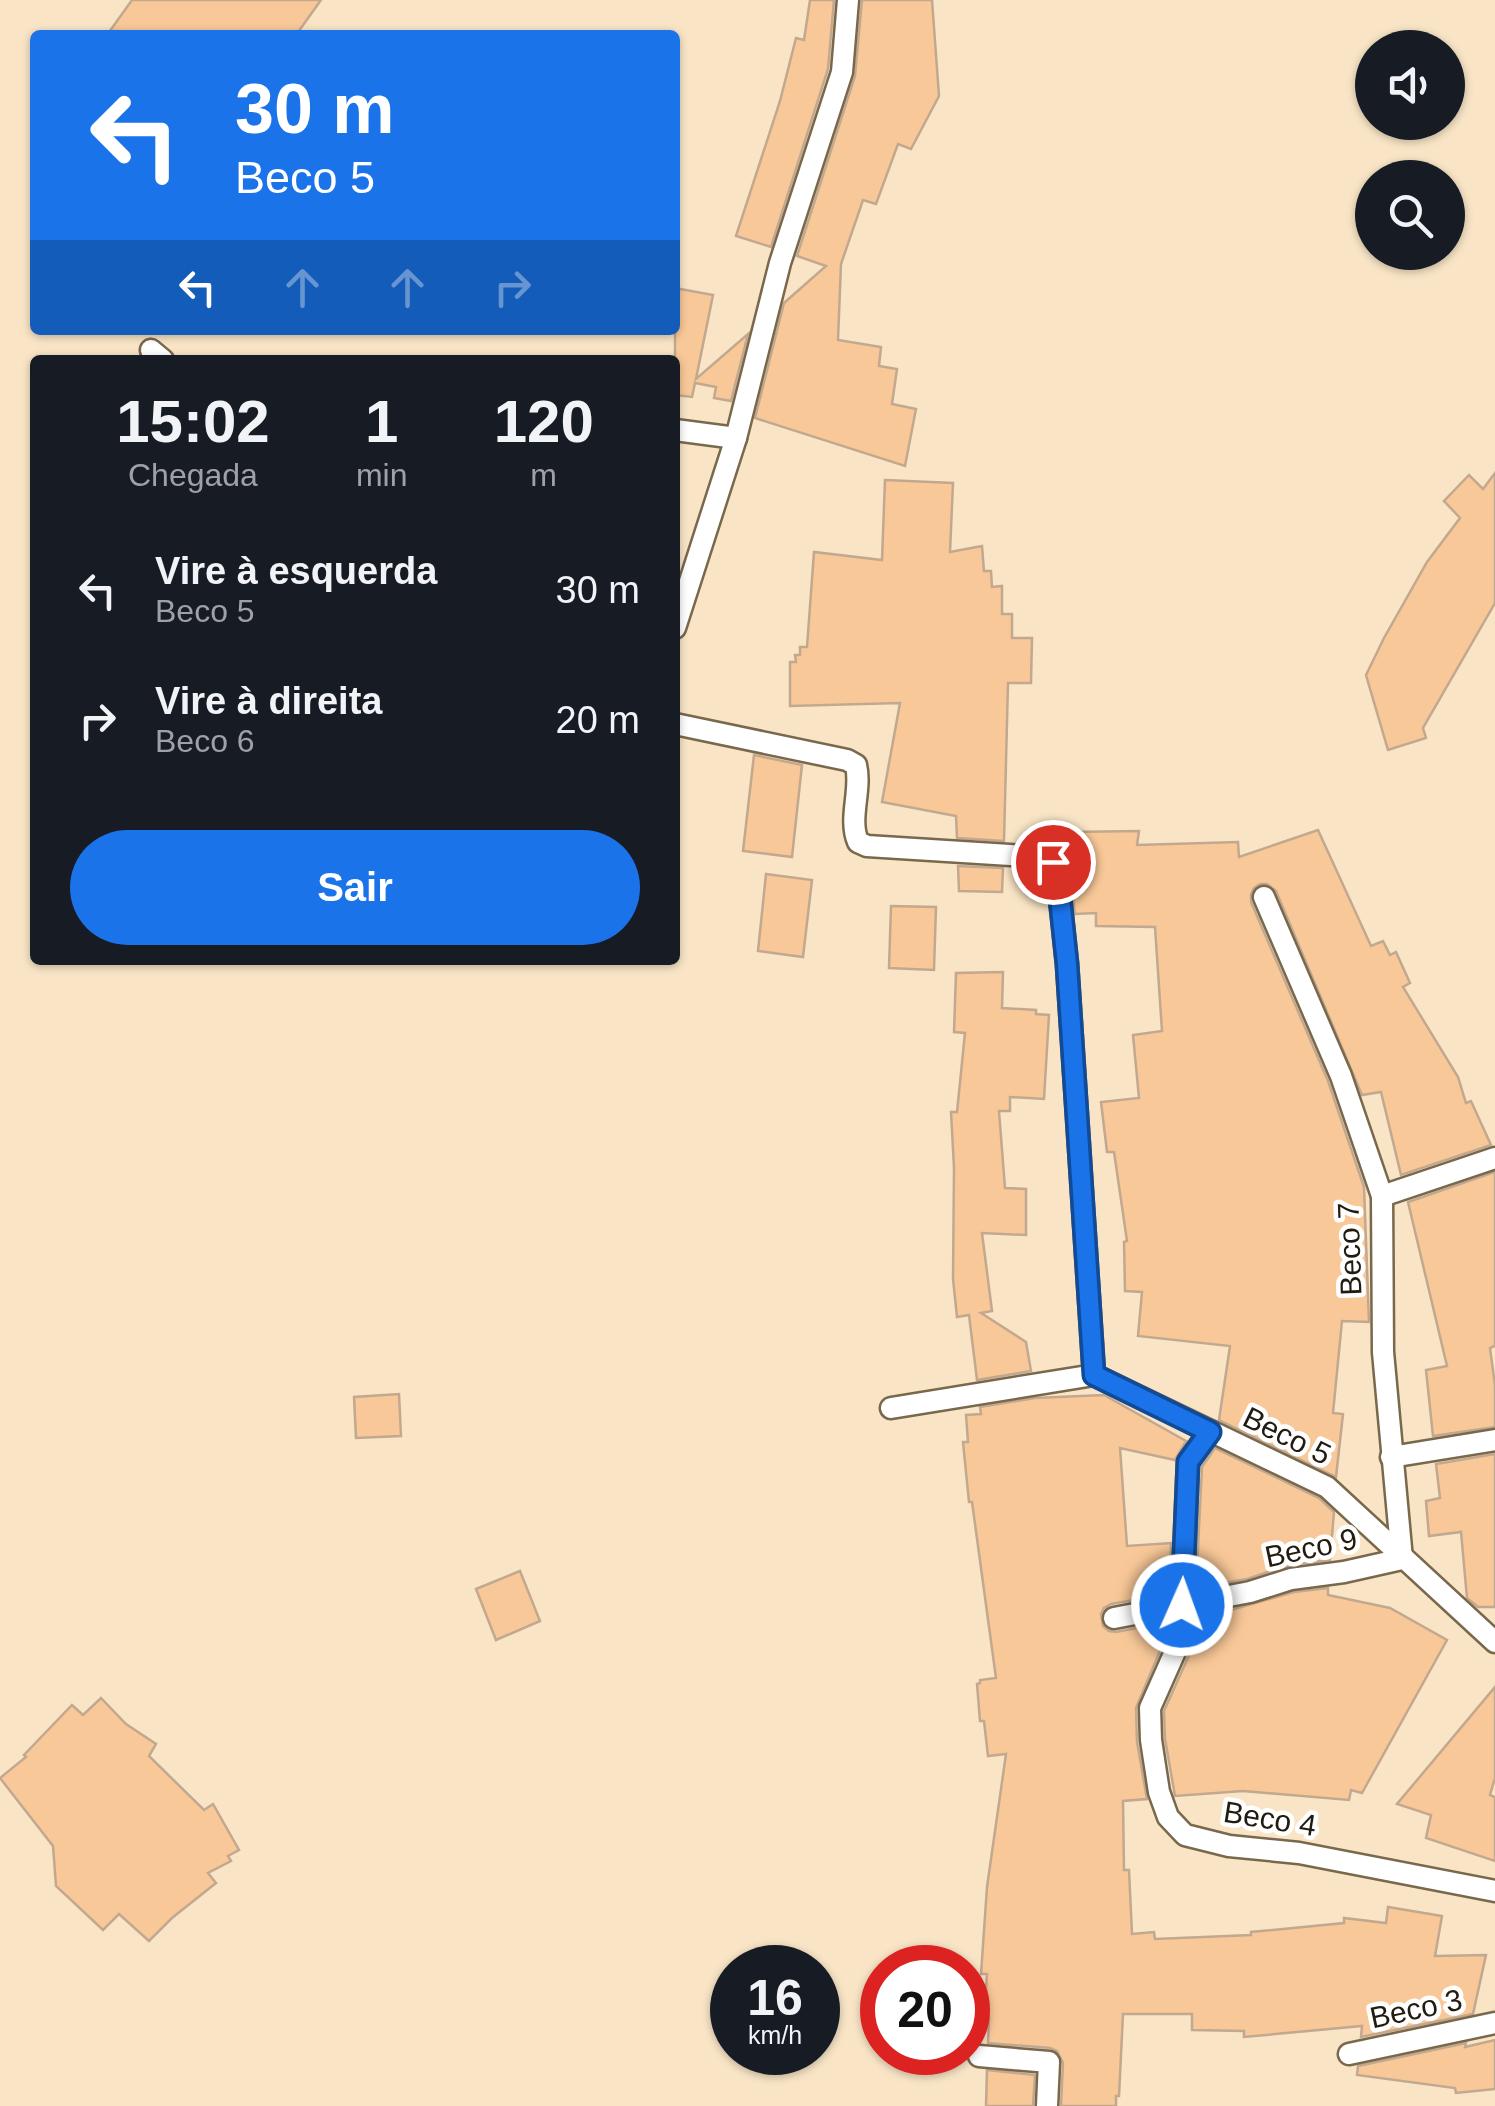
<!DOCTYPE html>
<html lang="pt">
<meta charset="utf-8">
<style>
:root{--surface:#171b24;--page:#20242c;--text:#f1f3f6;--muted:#9ea1a6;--accent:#1a73e8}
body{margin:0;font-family:Arial,sans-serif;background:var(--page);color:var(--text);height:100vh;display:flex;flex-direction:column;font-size:38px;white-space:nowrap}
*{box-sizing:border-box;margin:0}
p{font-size:32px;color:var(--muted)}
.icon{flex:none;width:55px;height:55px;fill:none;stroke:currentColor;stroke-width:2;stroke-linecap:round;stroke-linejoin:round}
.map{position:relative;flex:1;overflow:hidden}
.details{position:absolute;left:30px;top:355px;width:650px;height:610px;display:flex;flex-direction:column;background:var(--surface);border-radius:10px;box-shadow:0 2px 8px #0004}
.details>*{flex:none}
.banner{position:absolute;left:30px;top:30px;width:650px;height:305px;border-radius:10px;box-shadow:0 2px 8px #0004;background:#1a73e8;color:#fff;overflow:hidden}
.tools{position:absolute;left:1355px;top:30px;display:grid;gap:20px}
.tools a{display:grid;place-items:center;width:110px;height:110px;border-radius:50%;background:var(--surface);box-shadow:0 2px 8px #0004;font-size:50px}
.speed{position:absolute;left:710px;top:1945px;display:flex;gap:20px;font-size:50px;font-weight:700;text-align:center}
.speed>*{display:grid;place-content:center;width:130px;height:130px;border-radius:50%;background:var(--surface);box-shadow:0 2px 8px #0004;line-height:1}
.speed small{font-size:25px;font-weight:400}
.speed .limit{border:15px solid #d22;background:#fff;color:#111}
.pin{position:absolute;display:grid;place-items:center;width:85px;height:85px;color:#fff;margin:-42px;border:5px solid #fff;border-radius:50%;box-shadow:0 2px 10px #0007}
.me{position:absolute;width:110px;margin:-55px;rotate:2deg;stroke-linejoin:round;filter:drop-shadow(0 0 8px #0008)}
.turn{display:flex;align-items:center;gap:35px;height:210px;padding:0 40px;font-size:45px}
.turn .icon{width:130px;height:130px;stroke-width:2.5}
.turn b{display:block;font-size:70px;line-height:85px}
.lanes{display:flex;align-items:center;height:95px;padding:0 40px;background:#0003;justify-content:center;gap:50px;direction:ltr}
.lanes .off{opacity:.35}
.eta{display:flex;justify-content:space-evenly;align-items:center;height:170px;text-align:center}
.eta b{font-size:60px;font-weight:800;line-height:70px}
.cta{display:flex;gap:20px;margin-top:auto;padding:20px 40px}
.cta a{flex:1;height:115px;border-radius:60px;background:var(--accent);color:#fff;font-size:40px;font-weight:800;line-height:115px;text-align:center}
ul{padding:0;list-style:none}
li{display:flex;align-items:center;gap:30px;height:130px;padding:0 40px}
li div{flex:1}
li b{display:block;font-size:38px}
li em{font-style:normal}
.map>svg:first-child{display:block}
.building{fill:#f9c898;stroke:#c2a88f;stroke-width:2.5}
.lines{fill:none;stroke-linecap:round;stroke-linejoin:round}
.lane-casing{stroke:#79684c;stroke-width:25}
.lane{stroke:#fff;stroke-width:20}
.route-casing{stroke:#114b97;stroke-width:25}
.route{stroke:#1a73e8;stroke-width:18}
.labels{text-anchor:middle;stroke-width:9;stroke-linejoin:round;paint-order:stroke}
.street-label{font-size:30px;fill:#221b0f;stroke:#fff}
</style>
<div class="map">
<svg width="1495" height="2106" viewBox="0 0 1495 2106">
<rect width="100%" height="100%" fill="#f9e5c6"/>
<g class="building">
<path d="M 132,0 L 321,0 L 296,35 L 107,35 Z"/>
<path d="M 810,0 L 834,0 L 828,69 L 771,247 L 736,236 L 780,101 L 796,38 L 804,40 Z"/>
<path d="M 862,0 L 932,0 L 939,96 L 911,149 L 898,144 L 876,204 L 863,200 L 841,264 L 838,340 L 881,347 L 879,366 L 897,369 L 892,404 L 916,409 L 905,466 L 755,418 L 784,303 L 826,266 L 797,256 L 855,76 Z"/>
<path d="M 675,288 L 713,295 L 696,379 L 748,334 L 731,401 L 714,398 L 716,387 L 695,383 L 692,397 L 675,395 Z"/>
<path d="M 1495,473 L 1495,603 L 1423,728 L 1426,738 L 1388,750 L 1366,675 L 1384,638 L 1427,562 L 1460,518 L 1444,501 L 1469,475 L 1483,489 Z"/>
<path d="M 885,480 L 953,483 L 950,552 L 982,546 L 984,571 L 991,571 L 992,587 L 1002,586 L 1002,614 L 1012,614 L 1012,638 L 1032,638 L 1031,683 L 1008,683 L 1004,841 L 957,838 L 956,816 L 882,802 L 900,703 L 790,706 L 790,662 L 796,662 L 795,655 L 800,655 L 800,647 L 807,647 L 814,552 L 882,560 Z"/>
<path d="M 754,755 L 802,765 L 792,857 L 743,851 Z"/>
<path d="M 1318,830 L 1371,946 L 1383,941 L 1390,955 L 1396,952 L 1410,983 L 1403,987 L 1458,1077 L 1466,1103 L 1471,1101 L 1491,1145 L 1401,1175 L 1381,1092 L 1362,1095 L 1276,891 L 1267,884 L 1260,884 L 1254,888 L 1251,894 L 1251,902 L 1328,1081 L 1364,1187 L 1369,1322 L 1342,1321 L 1333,1413 L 1343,1414 L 1336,1477 L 1219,1420 L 1230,1346 L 1138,1336 L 1142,1292 L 1125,1291 L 1124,1242 L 1127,1241 L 1114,1152 L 1107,1152 L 1101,1102 L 1139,1098 L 1133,1035 L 1162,1031 L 1155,927 L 1096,926 L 1096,913 L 1075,914 L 1068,861 L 1067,832 L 1139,831 L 1137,845 L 1238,842 L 1239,857 Z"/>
<path d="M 958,866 L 1003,868 L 1002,892 L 959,891 Z"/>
<path d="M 766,874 L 812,880 L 803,957 L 758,951 Z"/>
<path d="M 891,906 L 936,907 L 934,970 L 889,968 Z"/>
<path d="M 1003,972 L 1002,1008 L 1036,1010 L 1036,1014 L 1049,1015 L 1044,1099 L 1010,1097 L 1010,1111 L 999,1111 L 1005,1188 L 1026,1189 L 1026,1235 L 982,1233 L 992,1311 L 981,1313 L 1026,1342 L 1031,1371 L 977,1380 L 969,1315 L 957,1317 L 953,1279 L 954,1168 L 951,1112 L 957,1112 L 965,1033 L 954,1032 L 956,973 Z"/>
<path d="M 1495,1172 L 1495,1346 L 1490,1348 L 1495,1385 L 1495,1427 L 1433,1436 L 1426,1370 L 1447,1366 L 1408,1202 Z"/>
<path d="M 399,1394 L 401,1436 L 356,1438 L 354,1397 Z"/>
<path d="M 1104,1395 L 1186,1441 L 1175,1460 L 1120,1448 L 1127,1546 L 1171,1543 L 1169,1594 L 1111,1604 L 1104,1608 L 1101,1614 L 1103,1626 L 1109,1631 L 1116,1632 L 1184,1619 L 1165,1639 L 1136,1708 L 1137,1742 L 1147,1799 L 1123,1801 L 1124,1870 L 1129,1870 L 1132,1934 L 1154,1932 L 1155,1939 L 1251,1935 L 1251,1932 L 1344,1923 L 1344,1918 L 1386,1923 L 1388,1907 L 1442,1916 L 1435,1956 L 1486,1955 L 1473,2014 L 1361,2037 L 1362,2026 L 1244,2037 L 1244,2031 L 1192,2030 L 1192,2014 L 1123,2014 L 1119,2096 L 1116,2096 L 1116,2106 L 1061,2106 L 1063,2063 L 1057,2051 L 1050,2048 L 988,2043 L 989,2018 L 985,2018 L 987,2004 L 985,2004 L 987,1974 L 981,1974 L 987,1887 L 1006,1754 L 988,1756 L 984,1721 L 980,1721 L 977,1684 L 980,1683 L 980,1680 L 996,1678 L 972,1502 L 969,1502 L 963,1442 L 968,1442 L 966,1415 L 981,1414 L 980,1407 L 1035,1398 Z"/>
<path d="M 1215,1448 L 1319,1498 L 1334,1512 L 1330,1560 L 1289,1565 L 1247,1579 L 1196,1588 L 1202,1467 Z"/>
<path d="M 1495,1454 L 1495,1607 L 1478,1607 L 1467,1598 L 1461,1532 L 1429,1536 L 1426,1501 L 1440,1498 L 1436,1464 Z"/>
<path d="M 520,1571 L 540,1621 L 496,1640 L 476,1589 Z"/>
<path d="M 1328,1588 L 1328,1595 L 1390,1608 L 1447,1640 L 1362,1793 L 1351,1790 L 1349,1800 L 1243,1791 L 1175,1796 L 1165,1739 L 1164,1711 L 1190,1653 L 1231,1610 L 1294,1592 Z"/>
<path d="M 1495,1687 L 1495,1778 L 1490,1795 L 1495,1797 L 1495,1861 L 1426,1838 L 1431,1815 L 1397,1804 Z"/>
<path d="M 101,1698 L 126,1724 L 156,1744 L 149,1756 L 204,1810 L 213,1804 L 239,1850 L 228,1856 L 231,1861 L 208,1873 L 216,1883 L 172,1918 L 149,1941 L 119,1914 L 103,1930 L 56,1886 L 53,1846 L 0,1778 L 26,1757 L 24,1755 L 72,1705 L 83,1715 Z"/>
<path d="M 1495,2040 L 1495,2089 L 1456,2093 L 1455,2088 L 1357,2075 L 1358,2066 L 1466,2043 L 1465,2047 Z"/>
<path d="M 987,2070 L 1035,2075 L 1033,2106 L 986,2106 Z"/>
</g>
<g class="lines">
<defs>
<g id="lane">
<path d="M 151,350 L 163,360"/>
<path d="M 675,430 L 736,438"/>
<path d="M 675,628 L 736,438 L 780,263 L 842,72 L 848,0"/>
<path d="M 675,724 L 847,760 L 856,765 C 862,790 848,818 858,842 L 867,846 L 1041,857 L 1053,861 L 1057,870 L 1067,964 L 1094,1375"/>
<path d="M 1264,897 L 1341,1076 L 1382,1196 L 1383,1352 L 1402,1559"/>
<path d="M 1382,1196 L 1495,1158"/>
<path d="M 891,1408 L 1094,1375 L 1327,1487 L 1495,1642"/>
<path d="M 1391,1457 L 1495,1440"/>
<path d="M 1224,1597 L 1178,1645 L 1150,1708 L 1151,1740 L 1159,1792 L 1168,1817 L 1185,1835 L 1229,1846 L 1299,1853 L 1495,1891"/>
<path d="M 1182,1605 L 1188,1462 L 1210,1431"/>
<path d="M 1114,1618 L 1250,1592 L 1291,1579 L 1344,1572 L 1402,1559"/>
<path d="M 1349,2054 L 1495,2023"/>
<path d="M 979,2056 L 1049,2062 L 1047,2106"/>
</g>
</defs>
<use href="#lane" class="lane-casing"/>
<use href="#lane" class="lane"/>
</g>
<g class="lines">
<defs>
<path id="route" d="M 1053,862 L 1057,870 L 1067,964 L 1094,1375 L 1210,1432 L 1188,1462 L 1182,1605"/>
</defs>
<use href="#route" class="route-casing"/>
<use href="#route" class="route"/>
</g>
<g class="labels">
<g class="street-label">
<text transform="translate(1350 1249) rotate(-92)" y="10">Beco 7</text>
<text transform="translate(1287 1436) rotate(26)" y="10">Beco 5</text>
<text transform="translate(1311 1548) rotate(-12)" y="10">Beco 9</text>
<text transform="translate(1270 1819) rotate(9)" y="10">Beco 4</text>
<text transform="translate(1416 2009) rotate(-12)" y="10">Beco 3</text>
</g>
</g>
</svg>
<div class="tools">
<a><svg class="icon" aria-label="sound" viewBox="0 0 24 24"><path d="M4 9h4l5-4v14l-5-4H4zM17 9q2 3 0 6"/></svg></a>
<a><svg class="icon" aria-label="search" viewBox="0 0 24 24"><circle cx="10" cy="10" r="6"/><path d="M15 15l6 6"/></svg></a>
</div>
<div class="speed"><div>16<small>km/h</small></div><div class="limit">20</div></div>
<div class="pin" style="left:1053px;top:862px;background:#d93025"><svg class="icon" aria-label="arrive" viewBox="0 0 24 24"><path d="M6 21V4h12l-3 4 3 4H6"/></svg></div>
<svg class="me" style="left:1182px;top:1605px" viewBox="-20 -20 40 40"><circle r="17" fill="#1a73e8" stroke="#fff" stroke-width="3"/><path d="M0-11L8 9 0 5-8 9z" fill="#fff"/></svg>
<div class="banner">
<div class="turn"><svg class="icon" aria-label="left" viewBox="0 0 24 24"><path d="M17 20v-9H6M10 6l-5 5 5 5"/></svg><div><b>30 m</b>Beco 5</div></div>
<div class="lanes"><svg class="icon" aria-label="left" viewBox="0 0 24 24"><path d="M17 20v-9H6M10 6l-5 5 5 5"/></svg><svg class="icon off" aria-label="ahead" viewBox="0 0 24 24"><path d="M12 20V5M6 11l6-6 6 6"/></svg><svg class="icon off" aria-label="ahead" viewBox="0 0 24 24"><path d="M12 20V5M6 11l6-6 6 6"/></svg><svg class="icon off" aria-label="right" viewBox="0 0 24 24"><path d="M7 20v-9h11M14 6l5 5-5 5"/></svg></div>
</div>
<section class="details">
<div class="eta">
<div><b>15:02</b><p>Chegada</p></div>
<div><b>1</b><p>min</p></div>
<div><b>120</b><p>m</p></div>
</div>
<ul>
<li><svg class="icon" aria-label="left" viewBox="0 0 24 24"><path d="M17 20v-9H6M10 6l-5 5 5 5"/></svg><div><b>Vire à esquerda</b><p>Beco 5</p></div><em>30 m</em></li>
<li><svg class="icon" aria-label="right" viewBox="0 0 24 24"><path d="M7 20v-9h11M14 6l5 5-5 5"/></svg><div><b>Vire à direita</b><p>Beco 6</p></div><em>20 m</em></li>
</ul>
<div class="cta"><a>Sair</a></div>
</section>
</div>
